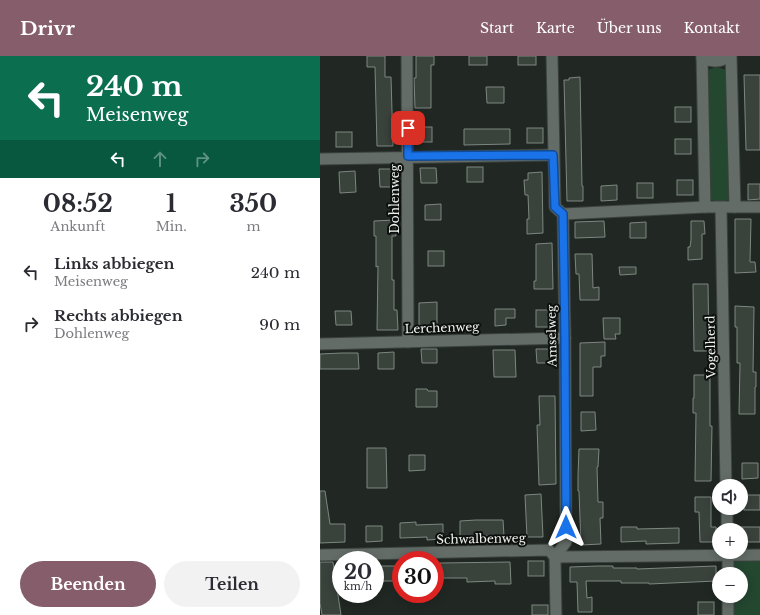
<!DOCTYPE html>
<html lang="de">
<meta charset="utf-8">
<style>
:root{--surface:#fff;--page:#f2f2f3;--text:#2b2b33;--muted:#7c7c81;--accent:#855d6b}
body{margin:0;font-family:"Libre Baskerville",serif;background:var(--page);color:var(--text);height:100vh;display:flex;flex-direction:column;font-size:15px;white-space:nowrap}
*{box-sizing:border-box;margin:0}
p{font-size:13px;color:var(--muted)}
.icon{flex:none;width:22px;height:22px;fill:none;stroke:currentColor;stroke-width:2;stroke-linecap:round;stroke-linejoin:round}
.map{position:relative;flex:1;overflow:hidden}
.sheet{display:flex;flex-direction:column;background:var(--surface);width:320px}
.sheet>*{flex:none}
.top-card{background:#0b6e4f;color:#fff;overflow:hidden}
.fabs{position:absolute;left:392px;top:423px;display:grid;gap:8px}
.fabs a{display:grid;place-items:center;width:36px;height:36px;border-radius:50%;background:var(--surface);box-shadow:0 2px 10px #0003;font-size:20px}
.speed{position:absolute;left:12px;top:495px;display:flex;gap:8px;font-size:20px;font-weight:700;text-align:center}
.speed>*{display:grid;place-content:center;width:52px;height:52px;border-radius:50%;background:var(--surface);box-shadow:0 2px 10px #0003;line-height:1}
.speed small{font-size:10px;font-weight:400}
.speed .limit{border:6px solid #d22;background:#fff;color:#111}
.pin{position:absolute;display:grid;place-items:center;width:34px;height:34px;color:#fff;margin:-17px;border-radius:8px;box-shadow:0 2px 6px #0006}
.me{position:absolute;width:44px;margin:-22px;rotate:0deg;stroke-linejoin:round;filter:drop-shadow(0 0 3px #0008)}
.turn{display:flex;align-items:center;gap:14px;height:84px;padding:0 20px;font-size:18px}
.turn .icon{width:52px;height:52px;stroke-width:2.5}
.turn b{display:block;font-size:28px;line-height:34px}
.lanes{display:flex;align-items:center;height:38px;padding:0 20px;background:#0003;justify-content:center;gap:20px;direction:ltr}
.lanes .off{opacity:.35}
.eta{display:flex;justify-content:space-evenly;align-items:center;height:68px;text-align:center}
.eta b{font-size:24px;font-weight:700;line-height:28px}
.action{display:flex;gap:8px;margin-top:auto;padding:8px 20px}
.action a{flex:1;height:46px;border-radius:24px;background:var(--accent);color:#fff;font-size:16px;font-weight:700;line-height:46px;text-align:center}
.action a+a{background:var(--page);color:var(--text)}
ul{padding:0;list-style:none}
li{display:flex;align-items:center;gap:12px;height:52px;padding:0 20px}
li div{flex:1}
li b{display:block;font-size:15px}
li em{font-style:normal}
header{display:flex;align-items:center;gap:24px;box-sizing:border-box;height:56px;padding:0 20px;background:var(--accent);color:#fff}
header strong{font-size:19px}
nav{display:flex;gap:22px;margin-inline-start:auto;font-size:14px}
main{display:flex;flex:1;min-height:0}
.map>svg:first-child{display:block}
.green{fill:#244730}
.building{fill:#3a423c;stroke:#7d8780}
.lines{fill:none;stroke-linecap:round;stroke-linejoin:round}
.street-casing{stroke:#3c423e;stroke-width:13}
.street{stroke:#636c66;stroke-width:11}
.route-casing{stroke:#114b97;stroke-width:10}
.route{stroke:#1a73e8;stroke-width:7}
.labels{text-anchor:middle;stroke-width:4;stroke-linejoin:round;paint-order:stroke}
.street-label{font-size:12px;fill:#edf2ee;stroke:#0d100e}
</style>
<header>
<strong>Drivr</strong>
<nav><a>Start</a><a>Karte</a><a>Über uns</a><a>Kontakt</a></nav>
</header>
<main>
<section class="sheet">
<div class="top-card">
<div class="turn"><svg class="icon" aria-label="left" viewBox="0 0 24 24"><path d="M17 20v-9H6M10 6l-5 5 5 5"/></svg><div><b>240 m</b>Meisenweg</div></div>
<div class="lanes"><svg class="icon" aria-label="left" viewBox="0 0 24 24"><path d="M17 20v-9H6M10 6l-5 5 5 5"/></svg><svg class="icon off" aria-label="ahead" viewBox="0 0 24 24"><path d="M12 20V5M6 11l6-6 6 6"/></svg><svg class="icon off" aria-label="right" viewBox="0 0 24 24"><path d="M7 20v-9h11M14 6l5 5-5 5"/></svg></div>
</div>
<div class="eta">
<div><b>08:52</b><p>Ankunft</p></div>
<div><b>1</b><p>Min.</p></div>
<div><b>350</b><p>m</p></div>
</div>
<ul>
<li><svg class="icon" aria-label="left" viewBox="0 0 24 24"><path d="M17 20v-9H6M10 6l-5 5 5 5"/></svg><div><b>Links abbiegen</b><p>Meisenweg</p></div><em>240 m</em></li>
<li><svg class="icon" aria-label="right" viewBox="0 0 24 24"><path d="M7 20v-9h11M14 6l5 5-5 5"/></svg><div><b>Rechts abbiegen</b><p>Dohlenweg</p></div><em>90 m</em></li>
</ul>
<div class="action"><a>Beenden</a><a>Teilen</a></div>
</section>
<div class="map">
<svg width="440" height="559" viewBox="0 0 440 559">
<rect width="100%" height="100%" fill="#212823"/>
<g class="green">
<path d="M 397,11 L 406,14 L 410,143 C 401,147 395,146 387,142 L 386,16 L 390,13 Z"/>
<path d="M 408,499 L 440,499 L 440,559 L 408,559 L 408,540 L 421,540 L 421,518 L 408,518 Z"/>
</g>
<g class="building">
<path d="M 47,0 L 65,0 L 65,21 L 71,21 L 73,90 L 57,90 L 55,11 L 47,11 Z"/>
<path d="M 96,0 L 114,0 L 114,9 L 111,9 L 111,52 L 95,52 L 94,22 L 96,22 Z"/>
<rect x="149" y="0" width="18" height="9"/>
<rect x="198" y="0" width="18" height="9"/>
<path d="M 424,19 L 440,19 L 440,94 L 426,94 Z"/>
<path d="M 260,21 L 262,130 L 263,130 L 263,145 L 247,145 L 244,24 L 249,24 L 249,22 Z"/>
<path d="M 166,31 L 184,31 L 184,47 L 167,47 Z"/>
<rect x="355" y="51" width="16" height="15"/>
<rect x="96" y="71" width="16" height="15"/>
<rect x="207" y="72" width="16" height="15"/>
<path d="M 144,73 L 190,73 L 190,88 L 144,89 Z"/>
<rect x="16" y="76" width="16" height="15"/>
<rect x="355" y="83" width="16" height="15"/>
<rect x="147" y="111" width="16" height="15"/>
<path d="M 100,112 L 116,112 L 117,127 L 101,127 Z"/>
<path d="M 59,113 L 72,113 L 73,131 L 60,131 Z"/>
<path d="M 35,115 L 36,136 L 20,137 L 19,116 Z"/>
<path d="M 222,116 L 223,177 L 207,178 L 207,163 L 209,163 L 208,139 L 205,139 L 204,124 L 208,124 L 208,117 Z"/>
<rect x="357" y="124" width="16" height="15"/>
<rect x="317" y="127" width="16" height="15"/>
<path d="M 428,128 L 440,128 L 440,143 L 428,144 Z"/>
<path d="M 297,129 L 297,144 L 281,145 L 281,130 Z"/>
<path d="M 121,148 L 121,164 L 105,164 L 105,149 Z"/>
<path d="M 415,163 L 431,163 L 430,206 L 435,206 L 436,216 L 415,217 Z"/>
<path d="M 75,164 L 76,180 L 72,180 L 72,224 L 74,224 L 74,254 L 77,254 L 78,274 L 57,274 L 58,210 L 56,211 L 56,180 L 54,180 L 54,165 Z"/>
<path d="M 284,165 L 285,181 L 255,182 L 255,166 Z"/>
<path d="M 371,165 L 384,165 L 385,178 L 382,178 L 382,203 L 368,204 L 368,191 L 370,191 L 371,184 Z"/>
<path d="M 326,166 L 326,182 L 310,182 L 310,167 Z"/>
<path d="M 232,187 L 233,233 L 214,233 L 214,225 L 216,225 L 216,188 Z"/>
<rect x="108" y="195" width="16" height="15"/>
<path d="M 255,198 L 272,198 L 273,232 L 279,231 L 279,244 L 260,244 L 259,218 L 256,218 Z"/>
<path d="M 299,211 L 316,211 L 316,218 L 300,219 Z"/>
<path d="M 373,228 L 388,228 L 389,295 L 374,295 Z"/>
<path d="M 117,246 L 117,272 L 99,272 L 99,247 Z"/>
<path d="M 415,250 L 434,251 L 433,316 L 436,316 L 436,331 L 435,331 L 435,358 L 419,358 L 420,307 L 417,307 L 417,271 L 415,271 Z"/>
<path d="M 175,253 L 195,253 L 195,262 L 186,262 L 186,269 L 175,270 Z"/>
<rect x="216" y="254" width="19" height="17"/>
<path d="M 15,255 L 31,255 L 32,269 L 16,269 Z"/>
<path d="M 283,262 L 300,262 L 300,278 L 295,278 L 296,283 L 284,283 Z"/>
<path d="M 285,286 L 285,300 L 281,300 L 281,311 L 273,311 L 273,340 L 260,340 L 260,287 Z"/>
<path d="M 101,293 L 117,293 L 117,307 L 102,307 Z"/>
<path d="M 216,293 L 234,293 L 234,307 L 217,307 Z"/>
<path d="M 173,294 L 195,294 L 196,321 L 174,321 Z"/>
<path d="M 74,296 L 74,313 L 58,313 L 58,297 Z"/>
<path d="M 22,297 L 38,297 L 39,313 L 0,313 L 0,298 Z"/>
<path d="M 374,319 L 390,319 L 390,370 L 392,370 L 391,425 L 375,425 L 376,357 L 373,357 L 373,342 L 374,342 Z"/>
<path d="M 96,333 L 107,333 L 108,335 L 117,335 L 117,351 L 96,351 Z"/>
<path d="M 219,340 L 235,340 L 236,428 L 219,429 L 217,369 L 220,369 Z"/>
<path d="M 261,356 L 275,356 L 276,374 L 261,375 Z"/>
<path d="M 47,392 L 66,392 L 67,432 L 47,432 Z"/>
<path d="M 259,393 L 279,393 L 278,411 L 277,411 L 278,446 L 283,446 L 283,462 L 280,462 L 281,488 L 261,489 L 259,435 L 258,435 L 258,420 Z"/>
<path d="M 89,399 L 105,399 L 105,414 L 89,415 Z"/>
<path d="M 422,407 L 438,407 L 438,422 L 422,423 Z"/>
<path d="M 0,435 L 5,435 L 10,468 L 25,468 L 25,486 L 0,487 Z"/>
<path d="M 221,438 L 223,481 L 207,481 L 205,439 Z"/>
<rect x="424" y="439" width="16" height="15"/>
<path d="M 375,441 L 391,441 L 391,471 L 396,471 L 396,486 L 380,486 L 379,456 L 375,456 Z"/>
<path d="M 156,464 L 183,464 L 184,480 L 140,480 L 140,465 Z"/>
<path d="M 96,466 L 96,469 L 123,468 L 123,483 L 107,484 L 107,481 L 80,482 L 80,467 Z"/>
<path d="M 46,470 L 62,470 L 62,485 L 46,486 Z"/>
<path d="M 301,471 L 317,471 L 317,473 L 359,472 L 359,487 L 326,488 L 326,485 L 301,486 Z"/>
<rect x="421" y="471" width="19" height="15"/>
<rect x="208" y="505" width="16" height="15"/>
<path d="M 0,506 L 13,506 L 21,559 L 2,559 L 0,547 Z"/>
<path d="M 190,506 L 191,528 L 175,528 L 175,525 L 147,526 L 147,522 L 120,522 L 120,507 Z"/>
<rect x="60" y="510" width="16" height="15"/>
<path d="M 277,510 L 293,510 L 293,512 L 317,512 L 317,513 L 396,510 L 396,525 L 329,528 L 329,527 L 301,527 L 301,525 L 266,525 L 267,542 L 272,541 L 272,556 L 258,556 L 257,526 L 250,526 L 250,511 Z"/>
<rect x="378" y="546" width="16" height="13"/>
<rect x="212" y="549" width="16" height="10"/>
</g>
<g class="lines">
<defs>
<g id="street">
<path d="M 87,0 L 88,286"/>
<path d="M 232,0 L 235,151 L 243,158 L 245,282 L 246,486 L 235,501 L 236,559"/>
<path d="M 382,0 L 385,151"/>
<path d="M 411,0 L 415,151"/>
<path d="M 382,2 C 392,6 400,7 408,0"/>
<path d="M 0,103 L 233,99"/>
<path d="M 401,152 L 406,430"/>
<path d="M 243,158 L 385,151 L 440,151"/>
<path d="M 0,288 L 245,282"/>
<path d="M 407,452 L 407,474"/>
<path d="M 408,496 L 408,518"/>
<path d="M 0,499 L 229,494 L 235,501 L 440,499"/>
<path d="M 408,540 L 408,559"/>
</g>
</defs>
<use href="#street" class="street-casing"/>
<use href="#street" class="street"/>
</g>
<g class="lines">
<defs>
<path id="route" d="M 88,72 L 88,100 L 233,99 L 235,151 L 243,158 L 245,282 L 246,471"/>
</defs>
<use href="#route" class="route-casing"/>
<use href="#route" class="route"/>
</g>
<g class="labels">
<g class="street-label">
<text transform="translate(75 143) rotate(-90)" y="4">Dohlenweg</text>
<text transform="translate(122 272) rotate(-2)" y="4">Lerchenweg</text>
<text transform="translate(232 280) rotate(-91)" y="4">Amselweg</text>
<text transform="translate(391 291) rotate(-91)" y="4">Vogelherd</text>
<text transform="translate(161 483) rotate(-1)" y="4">Schwalbenweg</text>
</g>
</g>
</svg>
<div class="fabs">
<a><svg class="icon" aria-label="sound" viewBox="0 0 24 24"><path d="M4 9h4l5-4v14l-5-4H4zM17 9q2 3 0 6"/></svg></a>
<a>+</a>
<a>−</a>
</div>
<div class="speed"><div>20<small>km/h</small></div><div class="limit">30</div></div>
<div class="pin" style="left:88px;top:72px;background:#d93025"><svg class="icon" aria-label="arrive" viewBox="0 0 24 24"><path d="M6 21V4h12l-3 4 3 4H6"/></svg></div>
<svg class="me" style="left:246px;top:471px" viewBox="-20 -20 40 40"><path d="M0-17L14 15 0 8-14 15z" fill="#1a73e8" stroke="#fff" stroke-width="4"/></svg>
</div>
</main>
